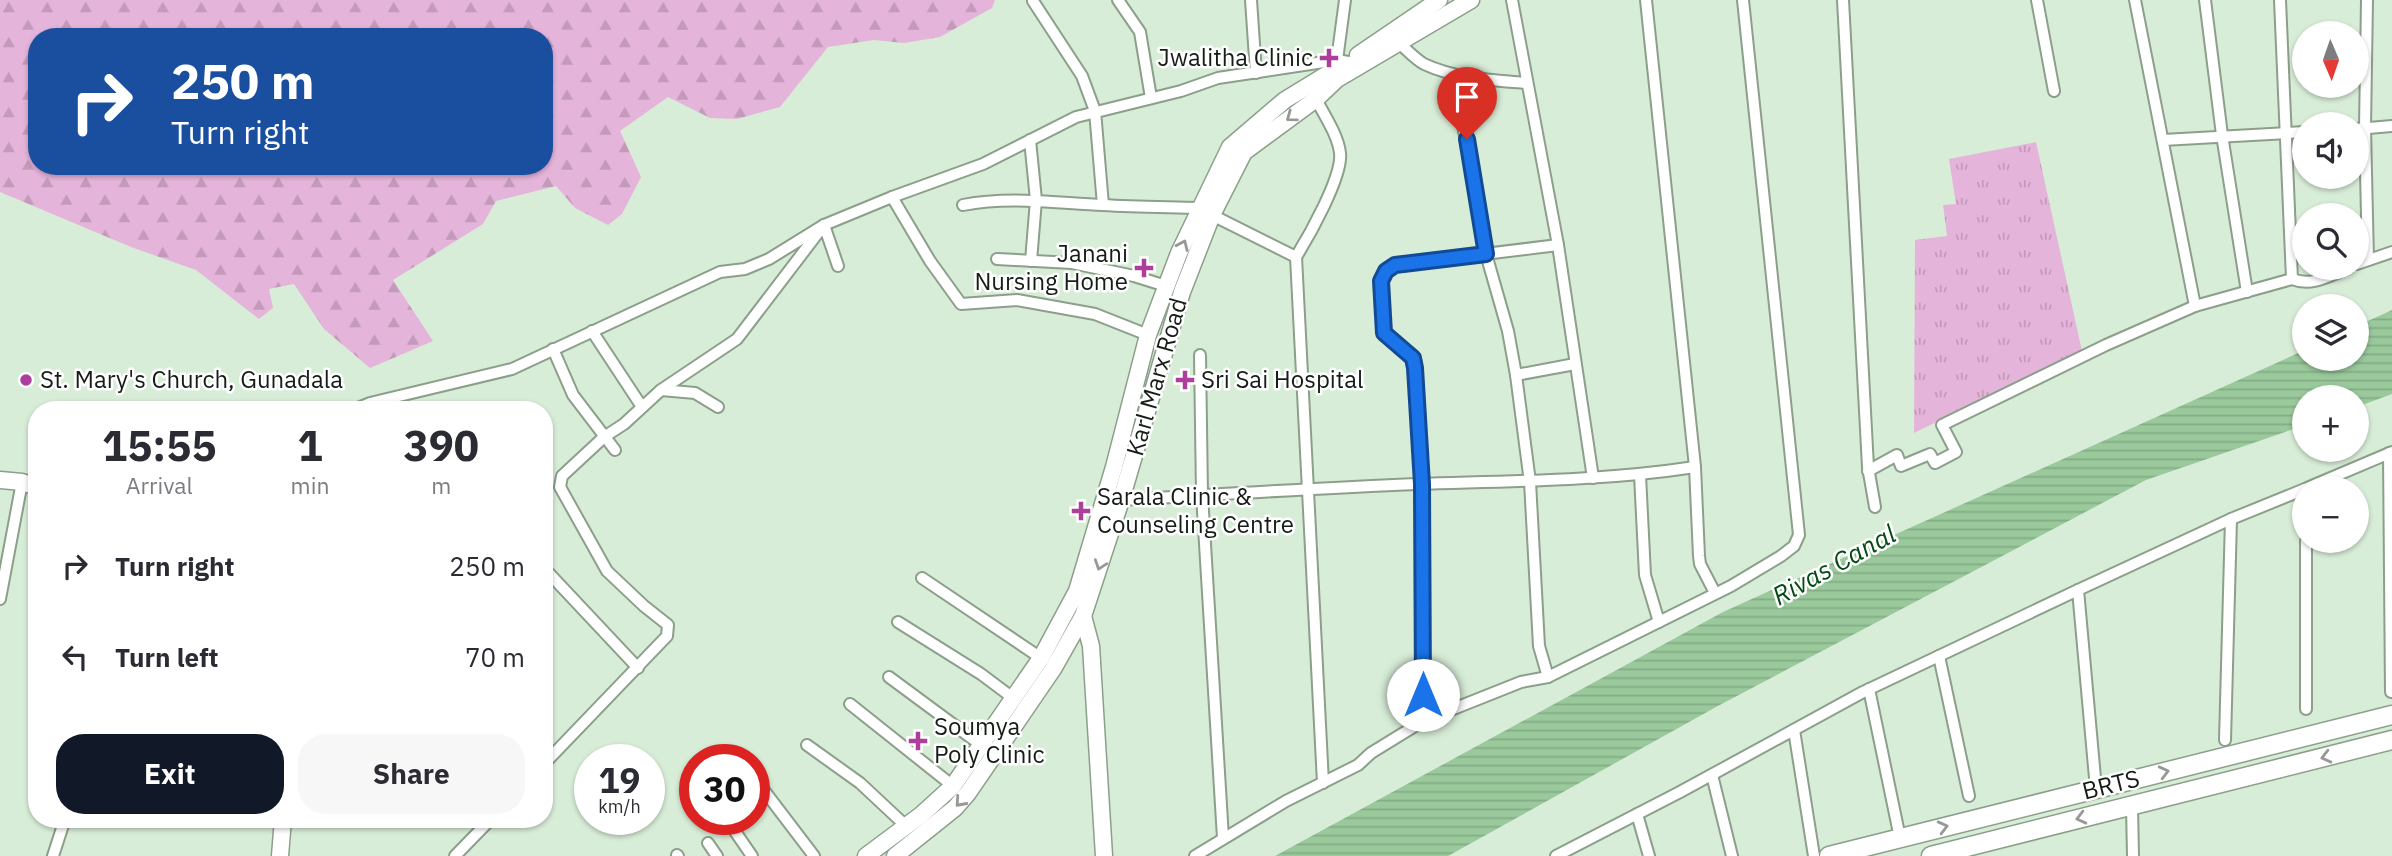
<!DOCTYPE html>
<meta charset="utf-8">
<style>
:root{--surface:#fff;--page:#f7f7f7;--text:#2b2b33;--muted:#7c7c81;--accent:#111827}
body{margin:0;font-family:"IBM Plex Sans",sans-serif;background:var(--page);color:var(--text);height:100vh;display:flex;flex-direction:column;font-size:26px;white-space:nowrap}
*{box-sizing:border-box;margin:0}
p{font-size:23px;color:var(--muted)}
.icon{flex:none;width:38px;height:38px;fill:none;stroke:currentColor;stroke-width:2;stroke-linecap:round;stroke-linejoin:round}
.map{position:relative;flex:1;overflow:hidden}
.side{position:absolute;left:28px;top:401px;width:525px;height:427px;display:flex;flex-direction:column;background:var(--surface);border-radius:28px;box-shadow:0 2px 5px #0004}
.side>*{flex:none}
.top-card{position:absolute;left:28px;top:28px;width:525px;height:147px;border-radius:28px;box-shadow:0 2px 5px #0004;background:#1a4fa0;color:#fff;overflow:hidden}
.needle{width:46px;rotate:178deg}
.controls{position:absolute;left:2292px;top:21px;display:grid;gap:14px}
.controls a{display:grid;place-items:center;width:77px;height:77px;border-radius:50%;background:var(--surface);box-shadow:0 2px 5px #0004;font-size:35px}
.speed{position:absolute;left:574px;top:744px;display:flex;gap:14px;font-size:35px;font-weight:700;text-align:center}
.speed>*{display:grid;place-content:center;width:91px;height:91px;border-radius:50%;background:var(--surface);box-shadow:0 2px 5px #0004;line-height:1}
.speed small{font-size:18px;font-weight:400}
.speed .limit{border:10px solid #d22;background:#fff;color:#111}
.pin{position:absolute;display:grid;place-items:center;width:60px;height:60px;color:#fff;margin:-72px -30px;border-radius:50% 50% 50% 0;rotate:-45deg;box-shadow:0 0 7px #0007}
.pin .icon{rotate:45deg}
.me{position:absolute;width:77px;margin:-38px;rotate:0deg;stroke-linejoin:round;filter:drop-shadow(0 0 5px #0008)}
.turn{display:flex;align-items:center;gap:24px;height:147px;padding:0 28px;font-size:32px}
.turn .icon{width:91px;height:91px;stroke-width:2.5}
.turn b{display:block;font-size:49px;line-height:60px}
.eta{display:flex;justify-content:space-evenly;align-items:center;height:119px;text-align:center}
.eta b{font-size:42px;font-weight:700;line-height:49px}
.primary-button{display:flex;gap:14px;margin-top:auto;padding:14px 28px}
.primary-button a{flex:1;height:80px;border-radius:28px;background:var(--accent);color:#fff;font-size:28px;font-weight:700;line-height:80px;text-align:center}
.primary-button a+a{background:var(--page);color:var(--text)}
ul{padding:0;list-style:none}
li{display:flex;align-items:center;gap:21px;height:91px;padding:0 28px}
li div{flex:1}
li b{display:block;font-size:26px}
li em{font-style:normal}
.map>svg:first-child{display:block}
.forest{fill:url(#forest-firs);fill-rule:evenodd}
.park{fill:url(#park-tufts)}
.water{fill:url(#water-rules)}
.lines{fill:none;stroke-linecap:round;stroke-linejoin:round}
.street-casing{stroke:#8b9f8b;stroke-width:14}
.secondary-casing{stroke:#8b9f8b;stroke-width:19}
.primary-casing{stroke:#8b9f8b;stroke-width:21}
.street{stroke:#fff;stroke-width:10}
.secondary{stroke:#fff;stroke-width:16}
.primary{stroke:#fff;stroke-width:18}
.oneway{stroke:#969996}
.route-casing{stroke:#114b97;stroke-width:18}
.route{stroke:#1a73e8;stroke-width:12}
.poi-dot{fill:#ad3e9c;stroke:#fff;stroke-width:2.5}
.labels{text-anchor:middle;stroke-width:5;stroke-linejoin:round;paint-order:stroke}
.poi-label{font-size:24px;fill:#151d16;stroke:#fff;text-anchor:start}
.street-label{font-size:24px;fill:#151d16;stroke:#fff}
.water-label{font-size:26px;font-style:italic;fill:#034b13;stroke:#fff}
</style>
<div class="map">
<svg width="2392" height="856" viewBox="0 0 2392 856">
<defs>
<pattern id="forest-firs" width="22" height="20" patternUnits="userSpaceOnUse" patternTransform="scale(1.75)"><rect width="22" height="20" fill="#e5b4da"/><path d="M5 1l3.5 6h-7zM16 11l3.5 6h-7z" fill="#c49aba"/></pattern>
<pattern id="park-tufts" width="24" height="20" patternUnits="userSpaceOnUse" patternTransform="scale(1.75)"><rect width="24" height="20" fill="#e5b4da"/><path d="M3 7l-1-3M5 7V3M7 7l1-3M15 17l-1-3M17 17v-4M19 17l1-3" fill="none" stroke="#c49aba"/></pattern>
<pattern id="water-rules" width="6" height="5" patternUnits="userSpaceOnUse" patternTransform="scale(1.75)"><rect width="6" height="5" fill="#9ac99c"/><path d="M0 2.5h6" fill="none" stroke="#84ac86"/></pattern>
</defs>
<rect width="100%" height="100%" fill="#d8edd8"/>
<path class="forest" d="M 0,0 L 995,0 L 992,8 L 940,37 L 904,43 L 874,40 L 828,47 L 780,107 L 737,119 L 710,118 L 668,97 L 620,131 L 641,177 L 622,214 L 608,225 L 575,208 L 556,186 L 496,201 L 483,224 L 393,280 L 433,341 L 370,368 L 324,329 L 294,284 L 269,289 L 273,308 L 259,319 L 196,270 L 131,247 L 0,192 ZM 37,37 L 544,37 L 544,166 L 37,166 Z"/>
<path class="park" d="M 2036,142 L 2082,351 L 1914,433 L 1915,240 L 1947,236 L 1943,205 L 1956,204 L 1949,159 Z"/>
<path class="water" d="M 2392,310 L 2392,394 L 2357,407 L 2357,397 L 2305,397 L 2305,425 L 2146,480 L 1716,707 L 1448,856 L 1275,856 L 1723,612 L 2305,350 L 2305,359 L 2357,359 L 2357,326 Z"/>
<g class="lines">
<defs>
<g id="street">
<path d="M 1118,0 L 1140,32 L 1151,98"/>
<path d="M 1251,0 L 1256,73"/>
<path d="M 1512,0 L 1558,245 L 1593,478"/>
<path d="M 1646,0 L 1695,467 L 1699,556 L 1700,564 L 1715,593"/>
<path d="M 1843,0 L 1868,467 L 1875,507"/>
<path d="M 2037,0 L 2054,91"/>
<path d="M 2135,0 L 2195,306"/>
<path d="M 2205,0 L 2222,135 L 2247,292"/>
<path d="M 2367,0 L 2365,128 L 2368,260"/>
<path d="M 1033,1 L 1082,76 L 1095,111 L 1103,205"/>
<path d="M 1399,43 C 1406,49 1415,59 1424,64 C 1456,79 1492,80 1527,83"/>
<path d="M 1337,60 L 1345,0"/>
<path d="M 1451,74 L 1472,166 L 1486,254 L 1508,331 L 1516,375"/>
<path d="M 1316,99 C 1324,115 1338,135 1340,153 C 1343,176 1309,236 1296,257 L 1323,783"/>
<path d="M 2357,129 L 2392,126"/>
<path d="M 1030,140 L 1036,200 L 1031,261"/>
<path d="M 2163,140 L 2305,132"/>
<path d="M 892,197 L 930,261 L 961,304 L 1017,300 L 1095,314 L 1148,335"/>
<path d="M 963,205 C 1009,196 1056,203 1103,205 C 1135,207 1167,207 1200,208"/>
<path d="M 1212,215 L 1296,257"/>
<path d="M 997,259 L 1072,263 L 1134,276 L 1166,286"/>
<path d="M 2357,264 L 2392,252"/>
<path d="M 2292,279 C 2312,287 2329,276 2348,268"/>
<path d="M 592,331 L 642,407"/>
<path d="M 553,349 L 573,395 L 615,450"/>
<path d="M 1200,355 L 1202,495 L 1223,838"/>
<path d="M 661,390 L 695,393 L 718,407"/>
<path d="M 353,410 L 370,403 L 512,369 L 720,272 L 745,269 L 769,259 L 824,225 L 892,197 L 983,164 L 1076,117 L 1181,91 L 1218,78 L 1337,60 L 1348,62 L 1367,60"/>
<path d="M 2389,453 L 2391,692"/>
<path d="M 1868,471 L 1897,455 L 1901,466 L 1930,454 L 1935,463 L 1956,452 L 1942,425 L 2106,345 L 2195,306 L 2292,279 L 2280,0"/>
<path d="M 1640,475 L 1645,575 L 1659,622"/>
<path d="M 2307,488 L 2392,452"/>
<path d="M 1121,500 C 1221,494 1320,488 1419,484 C 1512,481 1603,481 1695,467"/>
<path d="M 544,568 L 638,668"/>
<path d="M 922,578 L 1041,658"/>
<path d="M 2078,590 L 2096,789"/>
<path d="M 0,599 L 22,482"/>
<path d="M 898,622 L 981,674 L 1013,698"/>
<path d="M 1939,656 L 1969,796"/>
<path d="M 889,677 L 981,745"/>
<path d="M 1548,677 L 1731,586 L 1781,556 L 1794,546 L 1799,535 L 1743,0"/>
<path d="M 1869,689 L 1900,838"/>
<path d="M 850,704 L 953,786"/>
<path d="M 2306,709 L 2306,541"/>
<path d="M 1423,721 L 1422,484 L 1415,368 L 1413,358 L 1383,333 L 1381,281 L 1386,271 L 1395,265 L 1558,245"/>
<path d="M 1794,730 L 1814,856"/>
<path d="M 2225,740 L 2231,519"/>
<path d="M 807,745 L 860,783 L 906,826"/>
<path d="M 544,764 L 667,636 L 668,625 L 644,606 L 607,571 L 560,487 L 562,476 L 604,437 L 624,424 L 661,390 L 737,339 L 824,225 L 838,266"/>
<path d="M 1712,775 L 1732,856"/>
<path d="M 763,789 L 814,856"/>
<path d="M 2132,806 L 2133,856"/>
<path d="M 1637,814 L 1649,856"/>
<path d="M 732,827 L 752,856"/>
<path d="M 708,843 L 717,856"/>
<path d="M 677,855 L 678,856"/>
<path d="M 53,856 L 65,819"/>
<path d="M 455,856 L 491,819"/>
<path d="M 1195,856 L 1286,801 L 1358,765 L 1371,753 L 1423,721 L 1521,682 L 1548,677 L 1539,646 L 1530,482 L 1516,375 L 1575,364"/>
<path d="M 1556,856 L 1680,792 L 1863,692 L 2078,590 L 2231,519 L 2305,489"/>
</g>
<g id="secondary">
<path d="M 1358,55 L 1439,0"/>
<path d="M 0,480 L 22,482 L 37,487"/>
<path d="M 1083,616 L 1091,646 L 1104,856"/>
<path d="M 280,856 L 283,819"/>
<path d="M 866,856 L 921,815 L 953,786 L 1041,658 L 1077,591 L 1114,467 L 1148,335 L 1179,253 L 1230,147 L 1285,100 L 1339,67"/>
<path d="M 895,856 L 955,808 L 968,793 L 1053,669 L 1083,616 L 1121,500 L 1182,292 L 1212,215 L 1244,152 L 1316,99 L 1337,79 L 1471,0"/>
</g>
<g id="primary">
<path d="M 1829,856 L 2392,715"/>
<path d="M 1931,856 L 2392,740"/>
</g>
</defs>
<use href="#street" class="street-casing"/>
<use href="#secondary" class="secondary-casing"/>
<use href="#primary" class="primary-casing"/>
<use href="#street" class="street"/>
<use href="#secondary" class="secondary"/>
<use href="#primary" class="primary"/>
</g>
<defs><path id="oneway-chevron" d="M-2-3.5L2.5 0L-2 3.5" fill="none" stroke-width="1.6" stroke-linecap="round" stroke-linejoin="round" transform="scale(1.75)"/></defs>
<g class="oneway">
<use href="#oneway-chevron" transform="translate(1291 117) rotate(144)"/>
<use href="#oneway-chevron" transform="translate(1183 245) rotate(-66)"/>
<use href="#oneway-chevron" transform="translate(1100 565) rotate(109)"/>
<use href="#oneway-chevron" transform="translate(2326 757) rotate(166)"/>
<use href="#oneway-chevron" transform="translate(2164 772) rotate(-14)"/>
<use href="#oneway-chevron" transform="translate(960 802) rotate(132)"/>
<use href="#oneway-chevron" transform="translate(2081 818) rotate(166)"/>
<use href="#oneway-chevron" transform="translate(1943 827) rotate(-14)"/>
</g>
<g class="lines">
<defs>
<path id="route" d="M 1423,695 L 1422,484 L 1415,368 L 1413,358 L 1384,333 L 1381,281 L 1386,271 L 1395,265 L 1486,254 L 1467,139"/>
</defs>
<use href="#route" class="route-casing"/>
<use href="#route" class="route"/>
</g>
<g class="poi-dot">
<path d="M1325.5 47.5h7v7h7v7h-7v7h-7v-7h-7v-7h7z"/>
<path d="M1140.5 257.5h7v7h7v7h-7v7h-7v-7h-7v-7h7z"/>
<circle cx="26" cy="380" r="7"/>
<path d="M1181.5 369.5h7v7h7v7h-7v7h-7v-7h-7v-7h7z"/>
<path d="M1077.5 500.5h7v7h7v7h-7v7h-7v-7h-7v-7h7z"/>
<path d="M914.5 730.5h7v7h7v7h-7v7h-7v-7h-7v-7h7z"/>
</g>
<g class="labels">
<g class="poi-label">
<text x="1313" y="66" text-anchor="end">Jwalitha Clinic</text>
<text x="1128" y="262" text-anchor="end">Janani<tspan x="1128" dy="28">Nursing Home</tspan></text>
<text x="40" y="388">St. Mary's Church, Gunadala</text>
<text x="1201" y="388">Sri Sai Hospital</text>
<text x="1097" y="505">Sarala Clinic &amp;<tspan x="1097" dy="28">Counseling Centre</tspan></text>
<text x="934" y="735">Soumya<tspan x="934" dy="28">Poly Clinic</tspan></text>
</g>
<g class="street-label">
<text transform="translate(1157 377) rotate(-74)" y="8">Karl Marx Road</text>
<text transform="translate(2111 785) rotate(-14)" y="8">BRTS</text>
</g>
<g class="water-label">
<text transform="translate(1834 565) rotate(-29)" y="9">Rivas Canal</text>
</g>
</g>
</svg>
<div class="controls">
<a><svg class="needle" viewBox="-14 -14 28 28"><path d="M0-13l5 13h-10z" fill="#e53935"/><path d="M0 13l5-13h-10z" fill="#7c7c81"/></svg></a>
<a><svg class="icon" aria-label="sound" viewBox="0 0 24 24"><path d="M4 9h4l5-4v14l-5-4H4zM17 9q2 3 0 6"/></svg></a>
<a><svg class="icon" aria-label="search" viewBox="0 0 24 24"><circle cx="10" cy="10" r="6"/><path d="M15 15l6 6"/></svg></a>
<a><svg class="icon" aria-label="layers" viewBox="0 0 24 24"><path d="M12 4l9 5-9 5-9-5zM3 14l9 5 9-5"/></svg></a>
<a>+</a>
<a>−</a>
</div>
<div class="speed"><div>19<small>km/h</small></div><div class="limit">30</div></div>
<div class="pin" style="left:1467px;top:139px;background:#d93025"><svg class="icon" aria-label="arrive" viewBox="0 0 24 24"><path d="M6 21V4h12l-3 4 3 4H6"/></svg></div>
<svg class="me" style="left:1423px;top:695px" viewBox="-20 -20 40 40"><circle r="19" fill="#fff"/><path d="M0-13L10 11 0 6-10 11z" fill="#1a73e8"/></svg>
<div class="top-card">
<div class="turn"><svg class="icon" aria-label="right" viewBox="0 0 24 24"><path d="M7 20v-9h11M14 6l5 5-5 5"/></svg><div><b>250 m</b>Turn right</div></div>
</div>
<section class="side">
<div class="eta">
<div><b>15:55</b><p>Arrival</p></div>
<div><b>1</b><p>min</p></div>
<div><b>390</b><p>m</p></div>
</div>
<ul>
<li><svg class="icon" aria-label="right" viewBox="0 0 24 24"><path d="M7 20v-9h11M14 6l5 5-5 5"/></svg><div><b>Turn right</b></div><em>250 m</em></li>
<li><svg class="icon" aria-label="left" viewBox="0 0 24 24"><path d="M17 20v-9H6M10 6l-5 5 5 5"/></svg><div><b>Turn left</b></div><em>70 m</em></li>
</ul>
<div class="primary-button"><a>Exit</a><a>Share</a></div>
</section>
</div>
